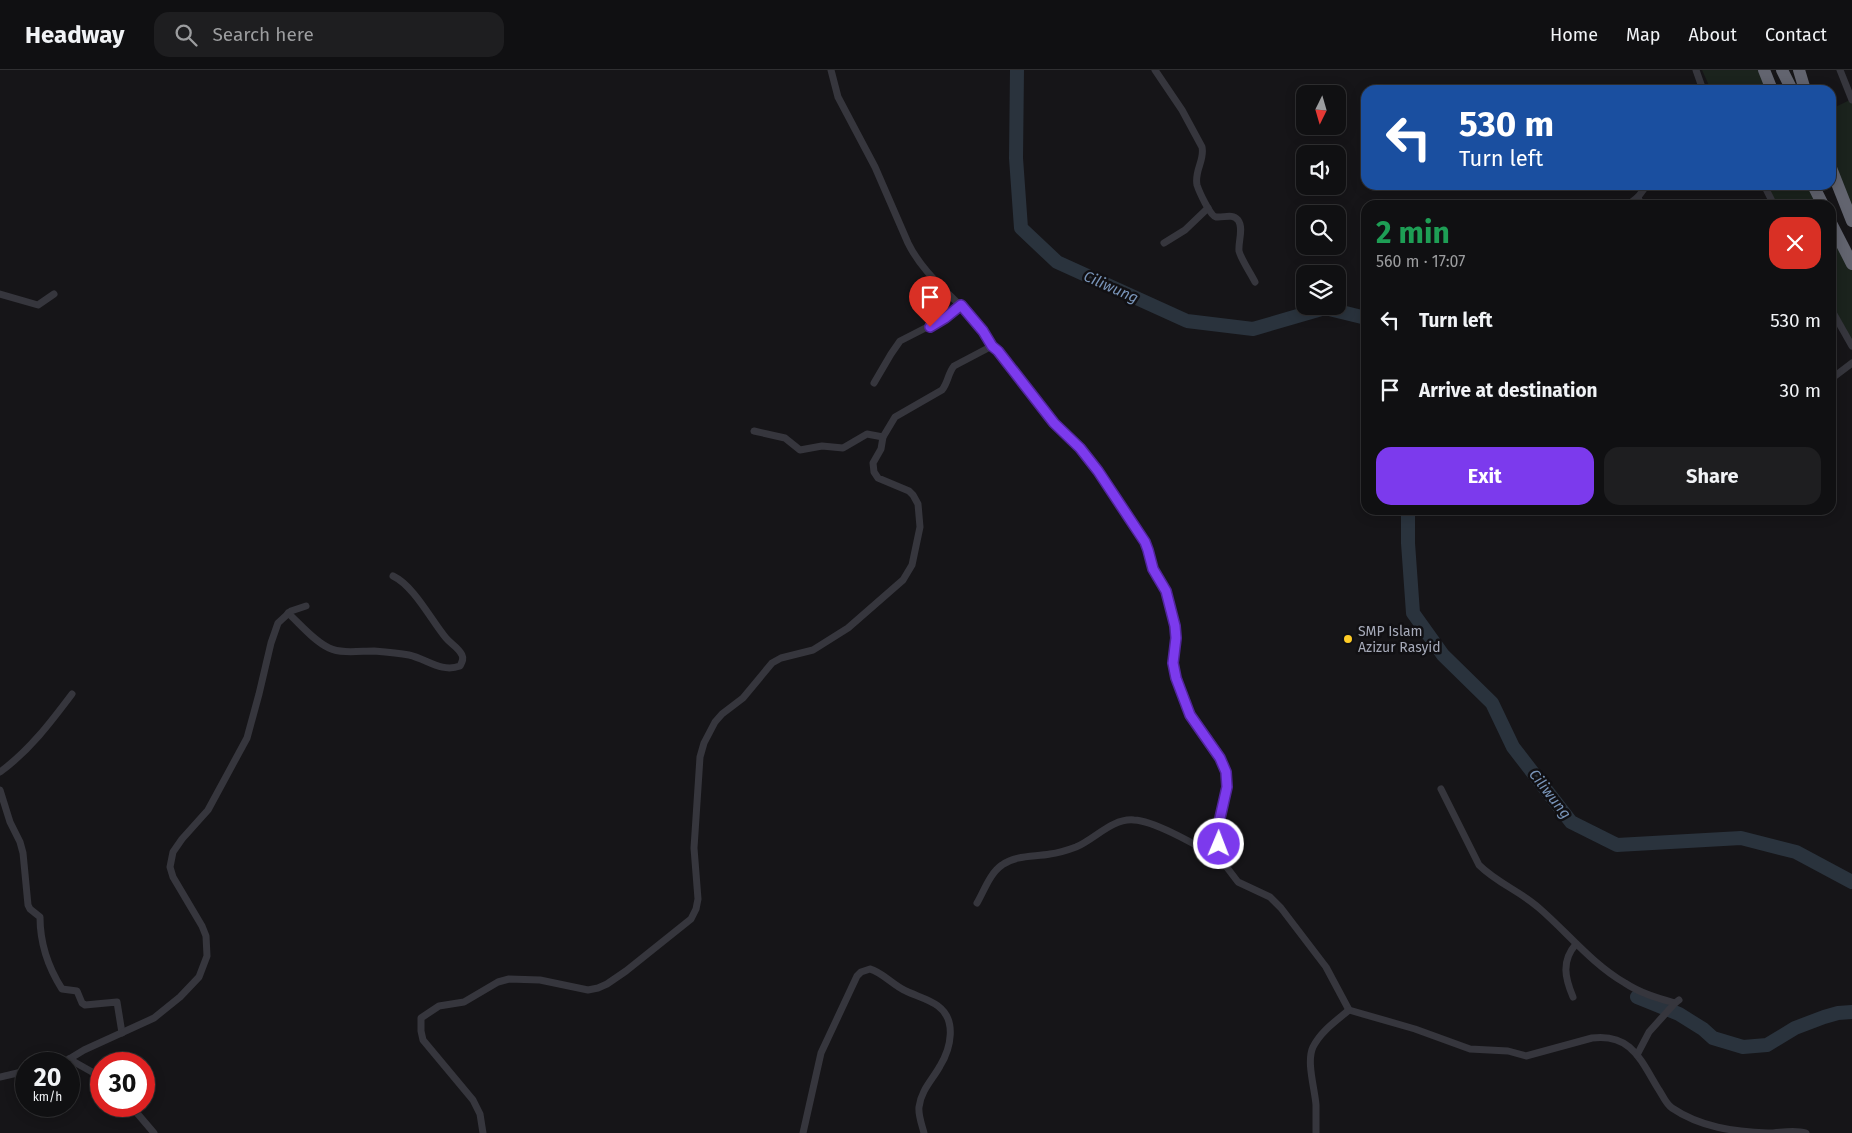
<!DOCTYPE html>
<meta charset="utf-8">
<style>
:root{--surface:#101012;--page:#1e1e20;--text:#f1f3f6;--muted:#9c9d9f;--line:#303032;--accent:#7c3aed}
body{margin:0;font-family:"Fira Sans",sans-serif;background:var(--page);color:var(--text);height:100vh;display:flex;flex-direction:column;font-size:19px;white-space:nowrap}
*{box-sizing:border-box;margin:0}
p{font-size:16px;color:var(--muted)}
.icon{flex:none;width:28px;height:28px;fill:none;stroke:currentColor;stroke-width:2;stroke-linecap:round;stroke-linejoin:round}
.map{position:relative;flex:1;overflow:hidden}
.details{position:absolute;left:1361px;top:130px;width:475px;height:315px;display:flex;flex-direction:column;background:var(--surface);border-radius:15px;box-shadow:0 2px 12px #0003,0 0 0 1px var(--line)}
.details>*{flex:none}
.guide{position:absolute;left:1361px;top:15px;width:475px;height:105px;border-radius:15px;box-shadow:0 2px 12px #0003,0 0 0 1px var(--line);background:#1a4fa0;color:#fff;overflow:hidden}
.needle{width:32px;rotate:185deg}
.tools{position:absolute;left:1296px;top:15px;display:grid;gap:10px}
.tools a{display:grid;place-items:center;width:50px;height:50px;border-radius:10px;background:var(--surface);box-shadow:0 2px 12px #0003,0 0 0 1px var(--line);font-size:25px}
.speed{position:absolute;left:15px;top:982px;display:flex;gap:10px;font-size:25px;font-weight:700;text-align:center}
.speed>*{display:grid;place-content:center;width:65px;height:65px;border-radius:50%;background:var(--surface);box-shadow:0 2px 12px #0003,0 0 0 1px var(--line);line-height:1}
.speed small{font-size:12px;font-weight:400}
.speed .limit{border:8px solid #d22;background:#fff;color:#111}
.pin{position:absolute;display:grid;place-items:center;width:42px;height:42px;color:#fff;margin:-51px -21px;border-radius:50% 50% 50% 0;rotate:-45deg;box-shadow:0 0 5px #0007}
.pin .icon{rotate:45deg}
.me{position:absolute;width:55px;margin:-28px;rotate:1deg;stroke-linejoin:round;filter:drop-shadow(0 0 4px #0008)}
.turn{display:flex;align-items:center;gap:18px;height:105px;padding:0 15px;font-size:22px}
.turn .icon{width:65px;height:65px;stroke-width:2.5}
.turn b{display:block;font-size:35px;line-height:42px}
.round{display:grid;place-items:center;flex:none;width:52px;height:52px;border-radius:15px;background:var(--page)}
.summary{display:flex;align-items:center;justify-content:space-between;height:85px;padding:0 15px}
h1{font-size:30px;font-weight:700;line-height:38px;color:#1e9e55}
.button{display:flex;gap:10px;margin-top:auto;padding:10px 15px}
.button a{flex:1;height:58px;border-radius:15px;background:var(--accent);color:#fff;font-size:20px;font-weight:700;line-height:58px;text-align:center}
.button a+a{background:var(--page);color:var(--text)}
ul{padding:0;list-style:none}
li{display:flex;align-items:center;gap:15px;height:70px;padding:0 15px}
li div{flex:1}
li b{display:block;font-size:19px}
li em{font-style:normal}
header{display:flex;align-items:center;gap:30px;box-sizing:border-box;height:70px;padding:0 25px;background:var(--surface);border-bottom:1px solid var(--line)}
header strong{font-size:24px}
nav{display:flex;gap:28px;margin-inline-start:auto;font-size:18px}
.search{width:350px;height:45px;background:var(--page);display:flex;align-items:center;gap:12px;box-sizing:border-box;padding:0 18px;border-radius:15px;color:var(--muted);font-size:19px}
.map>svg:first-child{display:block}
.green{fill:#1b231d}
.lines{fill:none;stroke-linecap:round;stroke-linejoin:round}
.river{stroke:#2a333d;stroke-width:14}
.street{stroke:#36363d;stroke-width:7}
.highway{stroke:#62646f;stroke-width:12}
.route-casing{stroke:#51269a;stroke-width:12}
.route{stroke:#7c3aed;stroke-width:9}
.poi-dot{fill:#ffcc26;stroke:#111013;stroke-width:2}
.labels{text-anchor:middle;stroke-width:5;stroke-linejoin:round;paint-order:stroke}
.poi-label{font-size:14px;fill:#a6aab9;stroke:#111013;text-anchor:start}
.water-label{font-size:15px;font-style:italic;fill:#7994b8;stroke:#111013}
</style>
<header>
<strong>Headway</strong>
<div class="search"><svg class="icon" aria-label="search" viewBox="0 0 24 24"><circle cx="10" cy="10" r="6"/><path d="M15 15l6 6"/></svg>Search here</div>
<nav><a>Home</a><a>Map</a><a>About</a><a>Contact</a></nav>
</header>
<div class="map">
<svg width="1852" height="1063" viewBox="0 0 1852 1063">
<rect width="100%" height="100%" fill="#161518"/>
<g class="green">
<path d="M 1702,0 L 1764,0 L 1772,20 L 1711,20 Z"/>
<path d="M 1852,29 L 1852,151 L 1831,97 L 1831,39 Z"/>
<path d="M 1764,115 L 1813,115 L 1823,135 L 1774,135 Z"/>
<path d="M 1831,153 L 1852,194 L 1852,275 L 1831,239 Z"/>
</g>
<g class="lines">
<g class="river">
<path d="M 1017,0 L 1016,88 L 1021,158 L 1057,192 L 1187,251 L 1253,259 L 1325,238 L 1366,248"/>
<path d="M 1408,440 L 1408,473 L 1413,543 L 1443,585 L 1492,633 L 1513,677 L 1571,752 L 1617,775 L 1741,768 L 1796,782 L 1852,812"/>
<path d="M 1637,927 L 1679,944 L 1703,959 L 1713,968 L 1743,977 L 1767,975 L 1795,958 L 1824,947 L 1838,943 L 1852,942"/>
</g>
<g class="street">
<path d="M 831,0 L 838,27 L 875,97 L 908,173 C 923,204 952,225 974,250 C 983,260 988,273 998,281 L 1053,353 L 1080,378 L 1098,401 L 1145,472 L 1149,480 L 1153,499 L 1166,521 L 1175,555 L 1176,568 L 1173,593 L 1176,608 L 1190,645 L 1220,688 L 1226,702 L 1227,717 L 1221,739 L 1219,763 L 1222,791 L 1238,812 L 1270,827 L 1281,838 L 1326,897 L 1349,940 L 1415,959 L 1470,979 L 1508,981 L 1526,986 L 1592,968 C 1632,963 1641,991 1659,1020 C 1663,1026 1666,1034 1672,1038 C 1700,1057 1734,1062 1768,1063 C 1780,1063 1793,1059 1806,1063"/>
<path d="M 1155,0 L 1182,40 L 1202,77 C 1205,90 1194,101 1197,115 C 1199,121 1210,146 1216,147 C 1224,148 1232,143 1238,150 C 1244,158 1238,172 1239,181 C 1241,189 1251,204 1255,212"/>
<path d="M 1696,0 L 1703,20"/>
<path d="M 1840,0 L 1852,30"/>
<path d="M 1764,115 L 1774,135"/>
<path d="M 1638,127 L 1641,135"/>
<path d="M 1628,135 L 1638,127 L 1647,115"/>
<path d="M 1164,173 L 1185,160 L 1208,138"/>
<path d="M 0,224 L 38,235 L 54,224"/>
<path d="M 1831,239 L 1852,276"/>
<path d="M 1831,309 L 1852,293"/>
<path d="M 874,313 L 891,284 L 900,271 L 945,248 L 961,235"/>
<path d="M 754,361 L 785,368 L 800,380 L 822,376 L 843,378 L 867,364 L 883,367 L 895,347 L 942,320 C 948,313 948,303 954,296 L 992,276"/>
<path d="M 288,543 C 300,554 314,571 329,578 C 342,584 360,581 374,581 C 386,582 398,583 409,585 C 427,589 441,603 460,596 C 462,592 464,589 462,585 C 459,578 451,574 446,568 C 431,550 414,516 393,506"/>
<path d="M 0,702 C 29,681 51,652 72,624"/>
<path d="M 1441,719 L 1479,795 C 1497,813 1520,821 1539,838 C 1567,862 1592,894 1625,913 C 1640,923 1657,928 1675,933 L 1679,930"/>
<path d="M 0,720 L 10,752 L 20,772 L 23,783 L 28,835 L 30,839 L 40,847 C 40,873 48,897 62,919 L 77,921 L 82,933 L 85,935 L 117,932 L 122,963"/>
<path d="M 977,833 C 984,821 990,803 1002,795 C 1016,785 1034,787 1050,784 C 1059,783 1068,780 1076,777 C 1095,769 1112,748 1134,750 C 1156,751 1201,778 1221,789"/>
<path d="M 1573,927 C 1565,908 1561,891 1576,874"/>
<path d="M 1637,985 L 1649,962 L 1675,933"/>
<path d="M 69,989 L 101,1007"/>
<path d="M 61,994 L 84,980 L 154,948 L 180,927 L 199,907 L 207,886 L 206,866 L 202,856 L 173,807 L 170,797 L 173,782 L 182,769 L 208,740 L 247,668 L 259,624 L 271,573 L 278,553 L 291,541 L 306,536"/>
<path d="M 0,1007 L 26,1001"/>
<path d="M 131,1036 L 154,1063"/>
<path d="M 483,1063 L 480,1044 L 473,1030 L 423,970 L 421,961 L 421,948 L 439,936 L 464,932 L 498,912 L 509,909 L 540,910 L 588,920 L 598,918 L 607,914 L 626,901 L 691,849 L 696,839 L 698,829 L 694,778 L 700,687 L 704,673 L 715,652 L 722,644 L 743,628 L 772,593 L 781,588 L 813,580 L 848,558 L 903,510 L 912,495 L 920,457 L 918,434 L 913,425 L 909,421 L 878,408 L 874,402 L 873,393 L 881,379 L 883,367"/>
<path d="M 803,1063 L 821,983 L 857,906 L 861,902 L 870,899 C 882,902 894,916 906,921 C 916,926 929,929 938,936 C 957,950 951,978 940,996 C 933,1009 921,1020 919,1037 C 918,1045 922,1055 924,1063"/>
<path d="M 1316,1063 C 1316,1054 1316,1045 1316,1035 C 1315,1019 1306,992 1313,977 C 1321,961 1336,951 1349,940"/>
</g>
<g class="highway">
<path d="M 1764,0 L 1772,20"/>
<path d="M 1782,0 L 1792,20"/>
<path d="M 1799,0 L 1805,20"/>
<path d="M 1831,98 L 1852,151"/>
<path d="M 1813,115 L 1823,135"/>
<path d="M 1831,153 L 1852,194"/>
</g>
</g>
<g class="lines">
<defs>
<path id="route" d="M 930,257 L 945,248 L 961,235 L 983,261 L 992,276 L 998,281 L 1054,353 L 1080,378 L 1098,401 L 1145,472 L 1148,480 L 1153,499 L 1166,521 L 1175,556 L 1176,568 L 1173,593 L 1176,608 L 1190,645 L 1220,688 L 1226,702 L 1227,717 L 1220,748 L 1219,774"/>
</defs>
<use href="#route" class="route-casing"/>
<use href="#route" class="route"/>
</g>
<circle class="poi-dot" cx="1348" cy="569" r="5"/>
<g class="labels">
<g class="poi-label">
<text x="1358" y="566">SMP Islam<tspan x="1358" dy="16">Azizur Rasyid</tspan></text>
</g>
<g class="water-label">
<text transform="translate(1111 217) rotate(24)" y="5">Ciliwung</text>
<text transform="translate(1550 724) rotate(52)" y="5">Ciliwung</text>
</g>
</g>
</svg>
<div class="tools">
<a><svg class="needle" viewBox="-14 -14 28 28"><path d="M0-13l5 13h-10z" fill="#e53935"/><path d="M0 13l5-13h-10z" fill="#9c9d9f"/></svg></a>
<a><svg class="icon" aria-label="sound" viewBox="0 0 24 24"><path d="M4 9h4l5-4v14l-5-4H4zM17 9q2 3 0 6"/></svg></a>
<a><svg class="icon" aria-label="search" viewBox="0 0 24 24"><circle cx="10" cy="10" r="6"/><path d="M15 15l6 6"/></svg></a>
<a><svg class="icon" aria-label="layers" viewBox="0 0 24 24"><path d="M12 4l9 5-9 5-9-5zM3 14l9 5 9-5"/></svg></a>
</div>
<div class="speed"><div>20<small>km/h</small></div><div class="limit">30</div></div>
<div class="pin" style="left:930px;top:257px;background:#d93025"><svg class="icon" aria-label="arrive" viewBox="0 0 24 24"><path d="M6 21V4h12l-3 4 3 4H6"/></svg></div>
<svg class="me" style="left:1219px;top:774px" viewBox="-20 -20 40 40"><circle r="17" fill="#7c3aed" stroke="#fff" stroke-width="3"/><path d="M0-11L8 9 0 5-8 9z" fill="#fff"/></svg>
<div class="guide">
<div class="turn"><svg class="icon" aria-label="left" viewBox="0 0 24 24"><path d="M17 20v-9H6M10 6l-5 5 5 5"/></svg><div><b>530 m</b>Turn left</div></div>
</div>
<section class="details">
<div class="summary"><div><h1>2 min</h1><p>560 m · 17:07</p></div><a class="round" style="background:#d93025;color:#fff"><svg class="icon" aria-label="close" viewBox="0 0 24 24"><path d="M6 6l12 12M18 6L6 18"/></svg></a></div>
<ul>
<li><svg class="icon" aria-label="left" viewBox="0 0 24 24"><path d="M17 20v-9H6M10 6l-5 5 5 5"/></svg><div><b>Turn left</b></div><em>530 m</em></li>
<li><svg class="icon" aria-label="arrive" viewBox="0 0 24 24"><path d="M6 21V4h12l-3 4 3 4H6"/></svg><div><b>Arrive at destination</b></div><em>30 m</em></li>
</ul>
<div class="button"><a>Exit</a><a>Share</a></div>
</section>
</div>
